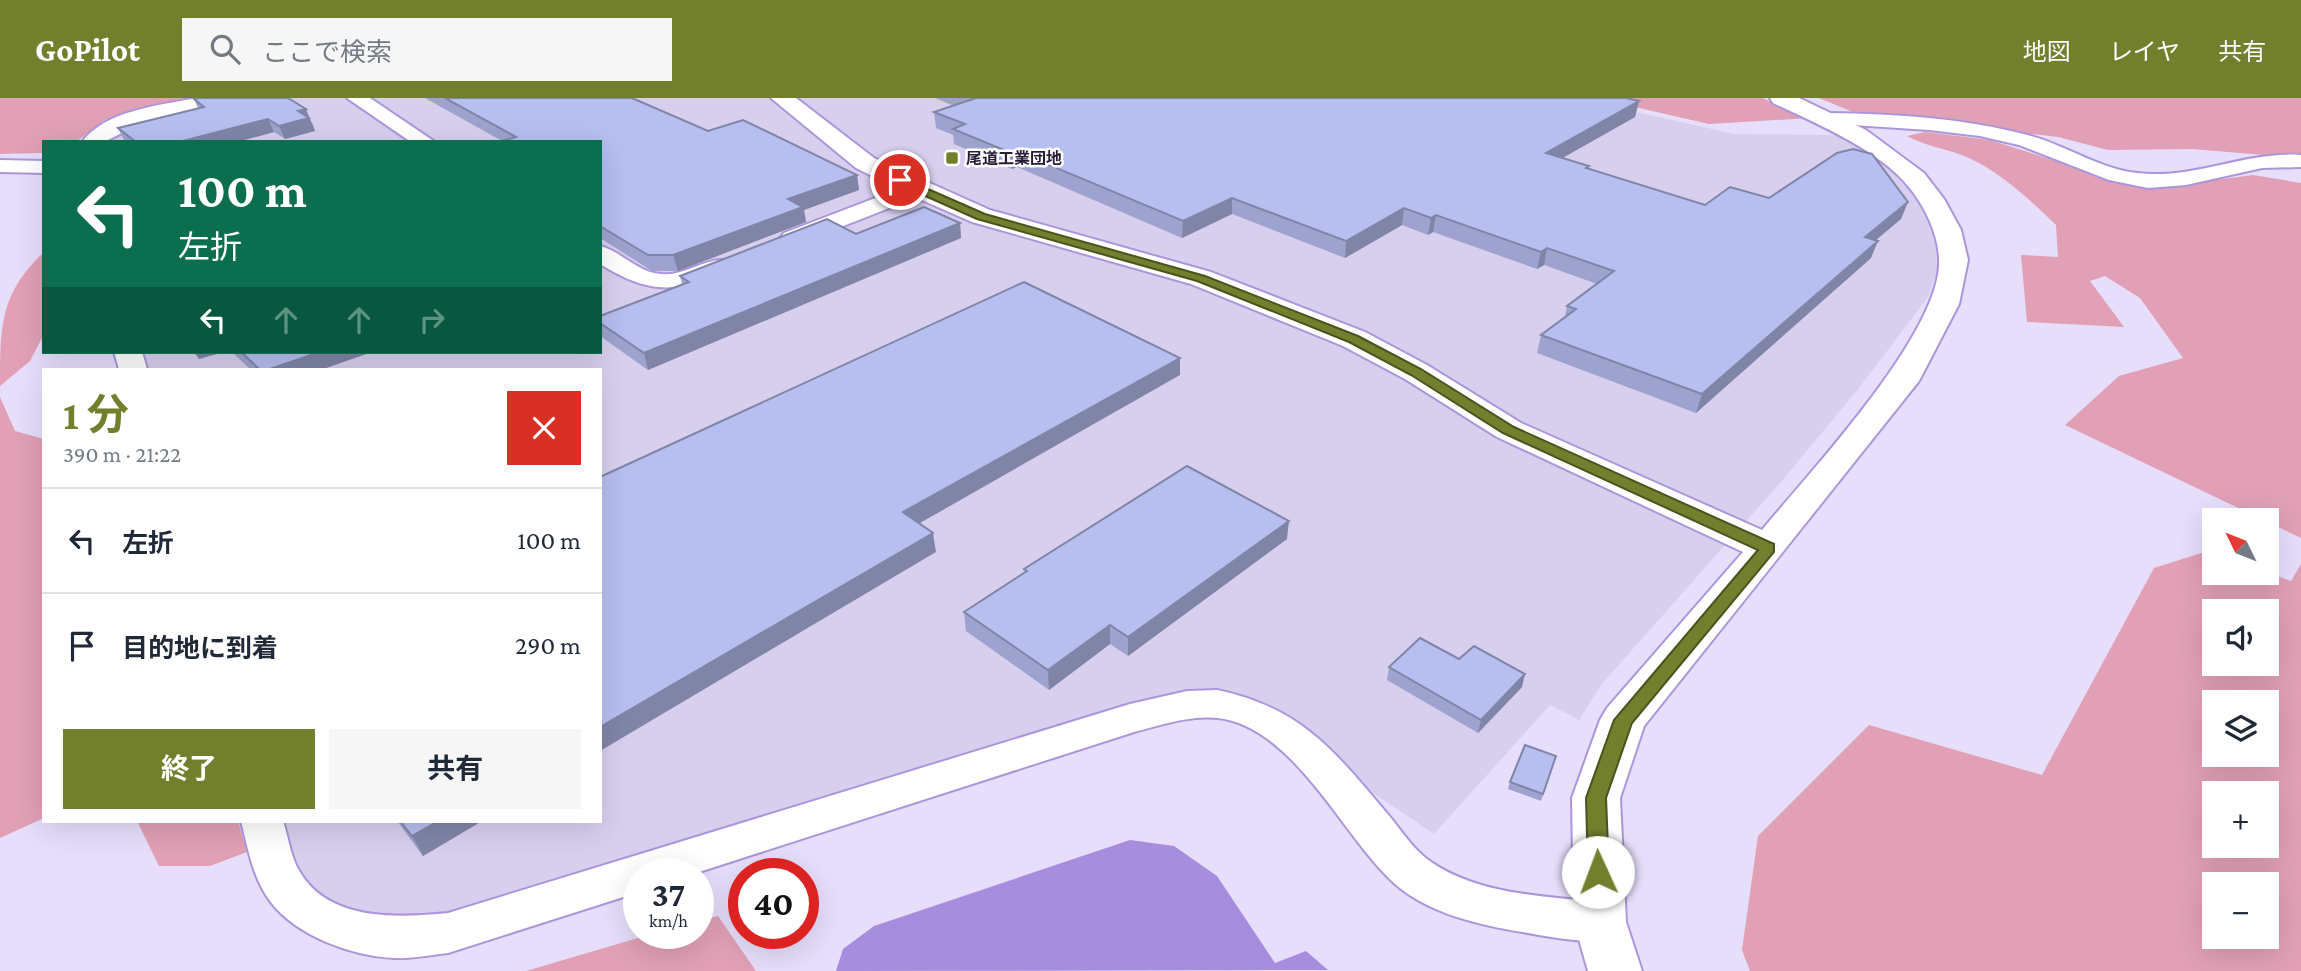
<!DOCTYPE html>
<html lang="ja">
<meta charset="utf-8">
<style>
:root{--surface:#fff;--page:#f6f6f7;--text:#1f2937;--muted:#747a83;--line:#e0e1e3;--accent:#72802e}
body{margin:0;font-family:"Crimson Pro","Noto Sans JP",serif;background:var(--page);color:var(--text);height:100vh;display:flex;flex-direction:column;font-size:26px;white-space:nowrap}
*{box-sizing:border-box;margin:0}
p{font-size:23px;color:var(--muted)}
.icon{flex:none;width:38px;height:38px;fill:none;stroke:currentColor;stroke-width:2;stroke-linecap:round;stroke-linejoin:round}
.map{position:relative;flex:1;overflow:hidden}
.sheet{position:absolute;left:42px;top:270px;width:560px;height:455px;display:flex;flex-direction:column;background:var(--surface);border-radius:0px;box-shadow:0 7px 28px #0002}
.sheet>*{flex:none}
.top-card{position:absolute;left:42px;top:42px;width:560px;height:214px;border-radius:0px;box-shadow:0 7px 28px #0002;background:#0b6e4f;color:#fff;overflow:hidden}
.needle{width:46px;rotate:313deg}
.controls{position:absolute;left:2202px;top:410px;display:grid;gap:14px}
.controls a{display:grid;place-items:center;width:77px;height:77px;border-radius:0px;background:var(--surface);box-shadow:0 7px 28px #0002;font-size:35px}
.speed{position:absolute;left:623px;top:760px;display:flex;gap:14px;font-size:35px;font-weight:700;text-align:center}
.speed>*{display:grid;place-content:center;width:91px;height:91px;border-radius:50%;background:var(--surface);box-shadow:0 7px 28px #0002;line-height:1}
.speed small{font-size:18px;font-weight:400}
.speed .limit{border:10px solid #d22;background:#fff;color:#111}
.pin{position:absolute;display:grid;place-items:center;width:60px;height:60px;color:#fff;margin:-30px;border:4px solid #fff;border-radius:50%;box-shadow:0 2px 7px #0007}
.me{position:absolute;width:77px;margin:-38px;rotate:358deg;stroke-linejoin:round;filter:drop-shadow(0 0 5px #0008)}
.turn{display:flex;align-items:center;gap:24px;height:147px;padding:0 21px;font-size:32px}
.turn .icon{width:91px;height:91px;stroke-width:2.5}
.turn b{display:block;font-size:49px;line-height:60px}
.lanes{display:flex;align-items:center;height:66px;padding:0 21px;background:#0003;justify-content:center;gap:35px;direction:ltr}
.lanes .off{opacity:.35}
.round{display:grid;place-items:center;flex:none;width:74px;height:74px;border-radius:0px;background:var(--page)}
.headline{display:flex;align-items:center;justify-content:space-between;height:119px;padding:0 21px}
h1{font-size:42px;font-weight:700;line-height:52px;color:var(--accent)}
.cta{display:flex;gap:14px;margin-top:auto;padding:14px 21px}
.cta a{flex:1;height:80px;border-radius:0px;background:var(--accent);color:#fff;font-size:28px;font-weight:700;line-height:80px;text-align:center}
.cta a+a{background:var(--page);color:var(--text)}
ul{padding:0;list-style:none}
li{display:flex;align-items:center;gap:21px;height:105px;padding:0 21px;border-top:2px solid var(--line)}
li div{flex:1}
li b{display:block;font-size:26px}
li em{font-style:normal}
header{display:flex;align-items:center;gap:42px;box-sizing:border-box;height:98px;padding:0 35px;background:var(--accent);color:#fff}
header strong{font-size:33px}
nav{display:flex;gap:38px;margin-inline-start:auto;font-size:24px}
.search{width:490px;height:63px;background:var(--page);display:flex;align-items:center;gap:18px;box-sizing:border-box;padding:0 24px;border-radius:0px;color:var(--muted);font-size:26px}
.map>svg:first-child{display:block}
.built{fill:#d8cfee}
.green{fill:#e1a0b5;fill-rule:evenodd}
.water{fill:#a78dde}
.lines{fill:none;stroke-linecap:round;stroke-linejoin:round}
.street-casing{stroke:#ac96db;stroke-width:4}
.secondary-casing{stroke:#ac96db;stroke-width:4}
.street{fill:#fff;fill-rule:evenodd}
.secondary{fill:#fff;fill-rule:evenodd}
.wall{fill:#9da3ce}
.shaded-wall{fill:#8085a8}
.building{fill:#b7bef0;stroke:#8085a8;stroke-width:2}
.route{fill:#72802e;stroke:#4a531e;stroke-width:2}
.poi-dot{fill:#72802e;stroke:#fff;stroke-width:2.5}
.labels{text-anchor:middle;stroke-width:5;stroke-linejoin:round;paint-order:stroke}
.far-poi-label{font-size:16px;font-weight:bold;fill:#251c36;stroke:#fff;text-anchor:start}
</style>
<header>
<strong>GoPilot</strong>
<div class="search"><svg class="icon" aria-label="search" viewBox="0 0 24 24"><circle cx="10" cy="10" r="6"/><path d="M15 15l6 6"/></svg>ここで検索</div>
<nav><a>地図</a><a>レイヤ</a><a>共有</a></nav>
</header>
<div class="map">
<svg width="2301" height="873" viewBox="0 0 2301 873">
<rect width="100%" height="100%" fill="#e6defb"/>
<path class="built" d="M 219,0 L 1616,0 L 1632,13 L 1734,36 L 1844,37 L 1882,64 L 1903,84 L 1926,115 L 1935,132 L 1938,171 L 1928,199 L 1859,290 L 1780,385 L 1601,587 L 1579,622 L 1550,607 L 1434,736 L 1335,669 L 1255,626 L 1196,616 L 991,673 L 678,775 L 639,775 L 639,788 L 321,841 L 299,830 L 283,811 L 256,748 L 250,723 L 600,723 L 600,271 L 126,271 L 121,254 L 600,254 L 600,44 L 86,44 Z"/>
<g class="green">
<path d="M 0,0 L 190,0 L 103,23 L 76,44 L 44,44 L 44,55 L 0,56 Z"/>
<path d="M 1614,0 L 1762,0 L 1812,20 L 1709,26 L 1622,6 Z"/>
<path d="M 1819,0 L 2301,0 L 2301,60 L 2192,51 L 2108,52 L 2058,39 L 1860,17 Z"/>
<path d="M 1925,34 L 1990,42 L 2128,86 L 2163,89 L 2253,77 L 2301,85 L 2301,440 L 2065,327 L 2119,278 L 2183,260 L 2140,200 L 2105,178 L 2090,183 L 2124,229 L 2027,224 L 2021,157 L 2058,159 L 2056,127 C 2029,101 2003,76 1969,60 C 1949,51 1927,49 1907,38 Z"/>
<path d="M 44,154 L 44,236 L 30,263 L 0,288 C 0,227 0,196 44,154 Z"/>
<path d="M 0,299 L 15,333 L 44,341 L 44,720 L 0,740 Z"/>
<path d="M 2211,452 L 2214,454 L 2214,474 L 2266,474 L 2291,483 L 2301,466 L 2301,873 L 1750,873 L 1742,852 L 1758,738 L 1869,627 L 2042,677 L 2154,470 ZM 2214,513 L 2266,513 L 2266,565 L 2214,565 ZM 2214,604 L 2266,604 L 2266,656 L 2214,656 ZM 2214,695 L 2266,695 L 2266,747 L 2214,747 ZM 2214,786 L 2266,786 L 2266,838 L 2214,838 Z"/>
<path d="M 137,723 L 238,723 L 247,754 L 210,768 L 159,768 Z"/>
<path d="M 718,818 L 756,873 L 526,873 L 655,835 L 698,835 L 698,823 Z"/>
</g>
<path class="water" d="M 1130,742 L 1174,748 L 1217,778 L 1275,865 L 1306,853 L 1328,872 L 836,873 L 843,851 L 874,828 Z"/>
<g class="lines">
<defs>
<g id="street">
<path d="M 197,0 L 236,0 L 233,4 L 140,26 L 104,44 L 82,44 C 105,12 162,7 197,0 Z"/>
<path d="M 347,0 L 370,0 L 435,44 L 411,44 Z"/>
<path d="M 1829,15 C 1897,16 1965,20 2031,38 C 2067,48 2100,71 2137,75 C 2193,82 2245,53 2301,57 L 2301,69 L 2262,70 L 2186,87 L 2148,90 L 2109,82 L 2019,47 L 1980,38 L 1929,32 L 1822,25 L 1819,21 L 1822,17 Z"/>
<path d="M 0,62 L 44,63 L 44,75 L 0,74 Z"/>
<path d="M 917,84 L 925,86 L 928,91 L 925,96 L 800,145 L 784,145 L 780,140 L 784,135 Z"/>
<path d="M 600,148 C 621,153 638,175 661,176 C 685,179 707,157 731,163 L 734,168 L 731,173 C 676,194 652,198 600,166 Z"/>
<path d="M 114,254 L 142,254 L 147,271 L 119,271 Z"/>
<path d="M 1217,592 C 1299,609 1333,651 1385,713 C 1400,730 1412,751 1431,764 C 1480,797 1543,798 1600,804 L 1616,810 L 1623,824 L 1616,838 C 1588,848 1551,839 1522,834 C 1479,827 1427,815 1394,785 C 1343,739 1294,629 1218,620 C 1190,617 1161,627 1134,634 L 696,775 L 639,775 L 639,794 L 448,855 C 430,857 412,861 394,860 C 352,858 296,838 270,803 C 253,780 248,751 241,723 L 283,723 C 288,738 290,755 297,769 C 325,824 397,820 448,815 L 1130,606 L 1187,593 Z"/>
</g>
<path id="secondary" d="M 771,0 L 796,0 L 874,60 L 990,112 L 1211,174 L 1365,234 L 1427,267 L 1521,325 L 1762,432 C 1808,376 1944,232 1939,160 C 1938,135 1924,107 1908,88 C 1879,52 1815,25 1773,5 L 1770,0 L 1799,0 L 1866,32 L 1924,75 L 1944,101 L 1961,132 L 1968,162 L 1959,206 L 1919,283 L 1644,628 L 1620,700 L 1626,824 L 1642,873 L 1588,873 L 1574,824 L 1572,700 L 1600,622 L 1607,610 L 1743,454 L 1497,339 L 1405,281 L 1343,248 L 1191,186 L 972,124 L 908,96 L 856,70 Z"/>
</defs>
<use href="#street" class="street-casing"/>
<use href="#secondary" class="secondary-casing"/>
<use href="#street" class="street"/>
<use href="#secondary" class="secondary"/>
</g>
<g class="wall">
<path d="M 425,0 L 632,0 L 708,33 L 857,77 L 859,92 L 804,112 L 806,124 L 678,173 L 652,173 L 600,140 L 600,44 L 502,43 Z"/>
<path d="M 935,0 L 1626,0 L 1639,3 L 1635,19 L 1562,60 L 1589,68 L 1588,70 L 1705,107 L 1769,100 L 1901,121 L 1876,142 L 1871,160 L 1696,315 L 1537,255 L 1541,237 L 1565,219 L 1567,208 L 1597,186 L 1544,167 L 1537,171 L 1433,134 L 1428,137 L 1402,127 L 1345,160 L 1232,116 L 1182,140 L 1017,69 L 1012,71 L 954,46 L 953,37 L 936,30 L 934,14 L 954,8 Z"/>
<path d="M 194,1 L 312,24 L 315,33 L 285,41 L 274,34 L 237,44 L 125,44 L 118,30 L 198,10 Z"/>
<path d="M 960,125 L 961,140 L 648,272 L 600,238 L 600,218 L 682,186 L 680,178 L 856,136 Z"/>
<path d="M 232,254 L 372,254 L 323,271 L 250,271 Z"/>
<path d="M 1287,441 L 1128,558 L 1110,546 L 1049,592 L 966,533 L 964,514 L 1025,474 L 1024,471 Z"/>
<path d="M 1459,561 L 1522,589 L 1478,635 L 1387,582 L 1389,569 Z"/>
<path d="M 1556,658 L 1541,703 L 1508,691 L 1510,684 Z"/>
<path d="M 397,723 L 482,723 L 423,758 Z"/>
</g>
<g class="shaded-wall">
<path d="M 1639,3 L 1635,19 L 1543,71 L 1546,55 Z"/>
<path d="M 306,11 L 315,33 L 285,41 L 279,28 L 298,13 Z"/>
<path d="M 268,21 L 274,34 L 237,44 L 179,44 Z"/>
<path d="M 1016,53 L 1017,69 L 1012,71 L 1011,55 Z"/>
<path d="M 857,77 L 859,92 L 804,112 L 806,124 L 678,173 L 673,157 L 788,101 Z"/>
<path d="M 1232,100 L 1232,116 L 1182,140 L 1183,123 Z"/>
<path d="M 1908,104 L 1901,121 L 1859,156 L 1865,139 Z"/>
<path d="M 1404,110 L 1402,127 L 1345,160 L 1346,143 Z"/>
<path d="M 1436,117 L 1433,134 L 1428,137 L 1431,120 Z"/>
<path d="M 960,125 L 961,140 L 648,272 L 644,255 Z"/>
<path d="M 1878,143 L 1871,160 L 1696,315 L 1702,296 Z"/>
<path d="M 1547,150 L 1544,167 L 1537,171 L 1541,154 Z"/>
<path d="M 194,254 L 224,254 L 199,261 Z"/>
<path d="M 320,254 L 372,254 L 323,271 L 270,271 Z"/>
<path d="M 1180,260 L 1180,277 L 906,433 L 903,414 Z"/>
<path d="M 1289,423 L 1287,441 L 1128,558 L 1128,539 Z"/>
<path d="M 933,435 L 936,454 L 600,653 L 600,629 Z"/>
<path d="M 1110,527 L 1110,546 L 1049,592 L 1048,572 Z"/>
<path d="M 1525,576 L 1522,589 L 1478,635 L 1481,622 Z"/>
<path d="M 438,723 L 482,723 L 423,758 L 412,738 Z"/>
</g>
<g class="building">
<path d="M 199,0 L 288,0 L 306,11 L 298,13 L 309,20 L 279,28 L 268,21 L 179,44 L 136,44 L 118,30 L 204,9 L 194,1 Z"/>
<path d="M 445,0 L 632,0 L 708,33 L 743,22 L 857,77 L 788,101 L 803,109 L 673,157 L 648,157 L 600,128 L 600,44 L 498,44 L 516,39 Z"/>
<path d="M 971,0 L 1626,0 L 1639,3 L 1546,55 L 1589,68 L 1586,70 L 1705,107 L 1730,89 L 1769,100 L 1837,55 L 1853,51 L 1872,56 L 1908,104 L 1865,139 L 1878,143 L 1702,296 L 1541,237 L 1576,211 L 1567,208 L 1614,173 L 1547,150 L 1541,154 L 1436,117 L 1431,120 L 1404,110 L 1346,143 L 1232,100 L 1183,123 L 1016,53 L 1011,55 L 953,31 L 965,26 L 934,14 L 973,1 Z"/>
<path d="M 924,109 L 960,125 L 644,255 L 600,225 L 600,218 L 689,184 L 680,178 L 827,121 L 856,136 Z"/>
<path d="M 1024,184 L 1180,260 L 903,414 L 933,435 L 600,629 L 600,379 Z"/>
<path d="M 241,254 L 320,254 L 270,271 L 259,271 Z"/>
<path d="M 1187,368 L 1289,423 L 1128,539 L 1110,527 L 1048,572 L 964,514 L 1027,473 L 1024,471 Z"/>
<path d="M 1420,540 L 1459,561 L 1474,548 L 1525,576 L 1481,622 L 1389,569 Z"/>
<path d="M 1525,647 L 1556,658 L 1543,696 L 1510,684 Z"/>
<path d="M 400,723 L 438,723 L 412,738 Z"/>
</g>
<path class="route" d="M 896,80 L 903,80 L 985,116 L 1205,178 L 1358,238 L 1421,271 L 1514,329 L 1774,446 L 1774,454 L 1632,625 L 1606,700 L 1609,774 L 1606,780 L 1598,783 L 1591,780 L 1588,774 L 1586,700 L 1614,622 L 1758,452 L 1503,335 L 1411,277 L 1349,244 L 1197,183 L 977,121 L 896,85 Z"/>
<rect class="poi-dot" x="945" y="53" width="14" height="14" rx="3.5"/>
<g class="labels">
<g class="far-poi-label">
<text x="966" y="66">尾道工業団地</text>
</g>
</g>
</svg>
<div class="controls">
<a><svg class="needle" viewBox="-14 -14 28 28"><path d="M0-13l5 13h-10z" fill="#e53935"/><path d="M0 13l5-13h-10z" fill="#747a83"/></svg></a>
<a><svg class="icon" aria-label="sound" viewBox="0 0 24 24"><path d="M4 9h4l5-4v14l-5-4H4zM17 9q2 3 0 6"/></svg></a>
<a><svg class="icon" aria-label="layers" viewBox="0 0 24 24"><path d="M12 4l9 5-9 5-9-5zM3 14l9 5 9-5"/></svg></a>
<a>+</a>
<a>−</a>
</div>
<div class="speed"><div>37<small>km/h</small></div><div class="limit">40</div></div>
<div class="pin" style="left:900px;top:82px;background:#d93025"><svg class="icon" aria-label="arrive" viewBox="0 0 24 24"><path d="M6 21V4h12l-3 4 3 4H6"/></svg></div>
<svg class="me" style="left:1598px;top:774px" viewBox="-20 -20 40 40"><circle r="19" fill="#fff"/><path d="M0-13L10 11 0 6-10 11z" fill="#72802e"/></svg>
<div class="top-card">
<div class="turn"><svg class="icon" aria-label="left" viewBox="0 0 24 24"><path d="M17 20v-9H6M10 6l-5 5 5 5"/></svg><div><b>100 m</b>左折</div></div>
<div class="lanes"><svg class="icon" aria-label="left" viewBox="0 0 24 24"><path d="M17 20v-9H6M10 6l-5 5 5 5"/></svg><svg class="icon off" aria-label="ahead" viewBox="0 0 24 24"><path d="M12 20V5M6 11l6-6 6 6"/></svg><svg class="icon off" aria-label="ahead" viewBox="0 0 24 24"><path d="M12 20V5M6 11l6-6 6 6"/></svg><svg class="icon off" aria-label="right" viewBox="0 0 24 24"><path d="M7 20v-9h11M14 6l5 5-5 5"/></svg></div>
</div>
<section class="sheet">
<div class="headline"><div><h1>1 分</h1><p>390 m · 21:22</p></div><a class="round" style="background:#d93025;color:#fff"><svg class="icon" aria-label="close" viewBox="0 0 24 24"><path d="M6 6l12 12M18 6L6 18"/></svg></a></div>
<ul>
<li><svg class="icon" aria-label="left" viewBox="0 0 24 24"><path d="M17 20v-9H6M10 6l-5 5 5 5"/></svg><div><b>左折</b></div><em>100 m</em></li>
<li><svg class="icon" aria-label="arrive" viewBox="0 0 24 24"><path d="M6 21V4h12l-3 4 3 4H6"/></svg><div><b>目的地に到着</b></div><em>290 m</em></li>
</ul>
<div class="cta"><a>終了</a><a>共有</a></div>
</section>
</div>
